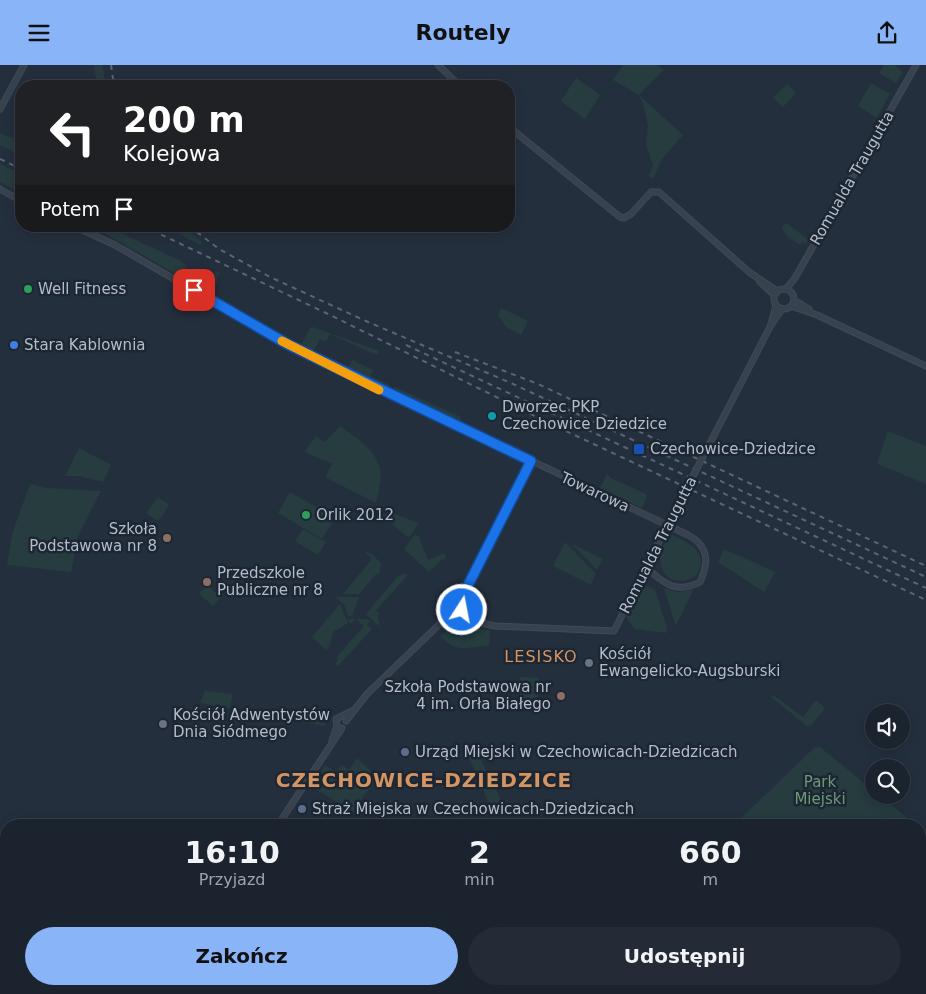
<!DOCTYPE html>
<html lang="pl">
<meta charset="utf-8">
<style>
:root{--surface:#1b232e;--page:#242b36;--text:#f1f3f6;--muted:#a0a4aa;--line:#39404a;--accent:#8ab4f8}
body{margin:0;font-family:"DejaVu Sans",sans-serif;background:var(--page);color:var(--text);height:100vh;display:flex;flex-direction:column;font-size:19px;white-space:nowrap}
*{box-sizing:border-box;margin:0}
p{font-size:16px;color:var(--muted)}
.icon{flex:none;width:28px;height:28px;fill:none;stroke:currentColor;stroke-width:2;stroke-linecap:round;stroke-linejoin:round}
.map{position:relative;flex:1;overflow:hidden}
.panel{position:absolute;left:0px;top:754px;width:926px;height:176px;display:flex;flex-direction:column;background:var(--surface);border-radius:20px 20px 0 0;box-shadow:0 2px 12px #0003,0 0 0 1px var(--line)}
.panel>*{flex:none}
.guide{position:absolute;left:15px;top:15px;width:500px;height:152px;border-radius:20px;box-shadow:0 2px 12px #0003,0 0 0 1px var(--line);background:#202124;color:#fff;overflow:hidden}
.tools{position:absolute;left:865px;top:639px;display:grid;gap:10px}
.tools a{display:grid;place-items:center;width:45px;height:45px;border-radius:50%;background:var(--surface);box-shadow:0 2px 12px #0003,0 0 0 1px var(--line);font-size:25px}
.pin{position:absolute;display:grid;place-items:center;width:42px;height:42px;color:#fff;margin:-21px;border-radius:10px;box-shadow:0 2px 8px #0006}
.me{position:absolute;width:55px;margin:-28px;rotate:11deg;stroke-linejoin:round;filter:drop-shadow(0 0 4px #0008)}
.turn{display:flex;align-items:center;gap:18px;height:105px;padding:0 25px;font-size:22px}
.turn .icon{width:65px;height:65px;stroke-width:2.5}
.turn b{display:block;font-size:35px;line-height:42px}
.then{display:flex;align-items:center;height:48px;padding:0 25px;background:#0003;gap:10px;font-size:19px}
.eta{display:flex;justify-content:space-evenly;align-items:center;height:85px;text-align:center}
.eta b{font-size:30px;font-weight:700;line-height:35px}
.primary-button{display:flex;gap:10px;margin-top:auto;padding:10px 25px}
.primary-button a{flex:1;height:58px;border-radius:30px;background:var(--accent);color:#111;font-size:20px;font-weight:700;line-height:58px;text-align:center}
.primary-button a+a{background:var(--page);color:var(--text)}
header{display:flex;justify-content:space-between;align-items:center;height:65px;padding:0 25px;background:var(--accent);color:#111;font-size:22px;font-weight:700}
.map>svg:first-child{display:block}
.green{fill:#263c3f}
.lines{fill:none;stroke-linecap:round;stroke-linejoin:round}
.tertiary-casing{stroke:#414a57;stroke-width:7}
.tertiary{stroke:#38414e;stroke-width:5}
.rail{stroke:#5a6575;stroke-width:2;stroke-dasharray:5 5;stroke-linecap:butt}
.tertiary-bridge-casing{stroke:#414a57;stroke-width:7;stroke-linecap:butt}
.tertiary-bridge{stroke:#38414e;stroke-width:5}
.route-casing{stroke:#114b97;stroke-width:12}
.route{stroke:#1a73e8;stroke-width:9}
.slow{stroke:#f59e0b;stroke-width:9}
.leisure-dot{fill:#2e9e5b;stroke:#1d2633;stroke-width:2}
.shop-dot{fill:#3f7fe0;stroke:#1d2633;stroke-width:2}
.culture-dot{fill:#0f9aa8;stroke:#1d2633;stroke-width:2}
.transit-dot{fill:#1a4fb4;stroke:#1d2633;stroke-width:2}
.education-dot{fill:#8d6e63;stroke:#1d2633;stroke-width:2}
.worship-dot{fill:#6b7280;stroke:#1d2633;stroke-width:2}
.service-dot{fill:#5c6f8a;stroke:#1d2633;stroke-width:2}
.labels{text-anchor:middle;stroke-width:5;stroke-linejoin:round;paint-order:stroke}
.street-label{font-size:15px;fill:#b4bcc9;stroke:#1d2633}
.poi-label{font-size:15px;fill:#b4bcc9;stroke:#1d2633;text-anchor:start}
.park-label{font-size:15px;fill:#6b9a76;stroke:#1d2633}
.neighbourhood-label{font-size:16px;letter-spacing:1px;fill:#d59563;stroke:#1d2633}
.district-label{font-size:20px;font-weight:bold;letter-spacing:1px;fill:#d59563;stroke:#1d2633}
</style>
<header><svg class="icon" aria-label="menu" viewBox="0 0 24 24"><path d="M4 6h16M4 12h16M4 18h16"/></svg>Routely<svg class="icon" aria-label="share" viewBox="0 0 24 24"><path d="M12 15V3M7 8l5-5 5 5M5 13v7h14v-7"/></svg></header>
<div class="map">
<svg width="926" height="929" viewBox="0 0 926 929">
<rect width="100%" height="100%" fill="#242f3e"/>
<g class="green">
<path d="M 94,0 L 102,0 L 106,21 L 97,21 Z"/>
<path d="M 623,0 L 656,0 L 664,5 L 639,30 L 683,70 L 662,94 L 653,114 L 649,111 L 653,100 L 646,80 L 648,60 L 643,39 L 639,30 L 613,15 Z"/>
<path d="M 884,0 L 894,0 L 903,7 L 896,18 L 879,8 Z"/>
<path d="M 576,13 L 600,30 L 585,54 L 561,36 Z"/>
<path d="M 871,18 L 890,29 L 877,53 L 858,41 Z"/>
<path d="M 787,19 L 796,28 L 783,42 L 773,33 Z"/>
<path d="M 0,68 L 21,77 L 21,90 L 0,80 Z"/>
<path d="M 0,99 L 21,109 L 21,129 L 0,117 Z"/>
<path d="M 786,158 L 809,175 L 806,179 L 802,177 L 800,180 L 788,172 L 781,163 Z"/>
<path d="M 87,161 L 106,161 L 181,196 L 187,202 L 181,212 L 106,169 Z"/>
<path d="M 164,161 L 184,161 L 202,177 L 200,180 Z"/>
<path d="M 194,205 L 207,211 L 220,206 L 213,230 L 188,216 Z"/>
<path d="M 501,243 L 528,256 L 521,270 L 506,262 L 498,250 Z"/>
<path d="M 313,262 L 379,286 L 377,290 L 330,269 L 326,277 L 320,274 L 313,287 L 301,281 L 310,263 Z"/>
<path d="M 352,295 L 373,305 L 370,311 L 390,320 L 388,323 L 348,303 Z"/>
<path d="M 395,322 L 461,352 L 460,356 L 393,326 Z"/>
<path d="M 340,361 C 355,372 377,385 380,405 C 382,414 378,428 376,438 L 325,412 L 332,399 L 305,387 L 316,371 L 325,377 Z"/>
<path d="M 888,366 L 926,381 L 926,419 L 877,399 Z"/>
<path d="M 79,383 L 111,400 L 103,417 L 79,411 L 65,411 Z"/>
<path d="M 607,409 L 611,413 L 646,429 L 647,432 L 642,443 L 600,423 Z"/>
<path d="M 30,419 L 47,423 L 101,426 L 78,471 L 71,507 L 7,500 L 12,469 Z"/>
<path d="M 290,427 L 335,453 L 322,474 L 278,448 Z"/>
<path d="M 158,432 L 169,440 L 158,456 L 146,448 Z"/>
<path d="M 389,447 L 419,458 L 409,473 L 382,451 Z"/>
<path d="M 303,464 L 326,477 L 318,490 L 295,476 Z"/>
<path d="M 415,469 L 419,472 L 428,495 L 444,488 L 447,493 L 441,495 L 429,507 L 404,484 Z"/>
<path d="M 670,469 C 688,477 710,487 697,510 C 681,522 661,516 660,494 C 659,486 666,476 670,469 Z"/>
<path d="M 565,477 L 596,509 L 591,520 L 553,501 Z"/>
<path d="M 572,479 L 603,494 L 597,505 Z"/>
<path d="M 724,484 L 775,507 L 764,527 L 718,497 Z"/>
<path d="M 364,486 L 372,489 L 381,498 L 379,509 L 376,509 L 359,529 L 343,529 L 372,494 Z"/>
<path d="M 405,509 L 408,510 L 376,545 L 380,548 L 378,551 L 380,562 L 366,549 L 399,510 Z"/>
<path d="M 207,520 L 221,532 L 213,541 L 199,529 Z"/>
<path d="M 647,521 L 655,525 L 667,563 L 666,568 L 635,564 L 626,552 L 641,525 Z"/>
<path d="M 664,523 L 678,527 L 693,525 L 677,559 L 675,559 Z"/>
<path d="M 334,532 L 359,532 L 352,551 L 348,551 L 344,539 Z"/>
<path d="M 340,539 L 348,558 L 333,567 L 330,580 L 326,585 L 312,572 Z"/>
<path d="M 348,554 L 368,554 L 370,556 L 367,560 L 372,564 L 338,601 L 335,598 L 338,595 L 336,593 L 364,561 L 356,554 L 350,559 Z"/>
<path d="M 457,559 L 490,566 L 489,581 C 465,581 460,590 440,571 Z"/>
<path d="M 520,612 L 539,613 L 537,646 L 519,646 Z"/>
<path d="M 205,626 L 233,629 L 230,643 L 200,638 Z"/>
<path d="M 773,630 L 803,652 L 816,635 L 825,643 L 812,659 L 807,661 L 771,632 Z"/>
<path d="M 294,642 L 324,654 L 325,661 L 291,655 Z"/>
<path d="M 464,681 L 476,685 L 488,709 L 478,713 Z"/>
<path d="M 815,682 L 820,682 L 874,726 L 874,730 L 879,730 L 916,760 L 734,760 Z"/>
<path d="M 357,693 L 371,706 L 376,717 L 364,730 L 354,747 L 312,722 L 325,700 L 336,707 L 342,700 L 349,705 Z"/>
<path d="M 492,716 L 505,744 L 493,748 L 481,720 Z"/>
<path d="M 920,763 L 926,768 L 926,818 L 920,820 Z"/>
</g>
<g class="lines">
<defs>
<g id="tertiary">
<path d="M 438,0 L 460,21"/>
<path d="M 0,44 L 24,0"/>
<path d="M 509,62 L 620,152 L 624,153 L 631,149 L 651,127 L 659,127 L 749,207 L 777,226"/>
<path d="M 0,124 L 21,136"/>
<path d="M 74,161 L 115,180 L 290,281 L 688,470 C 709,481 709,498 700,517 C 677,529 664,519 647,503"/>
<path d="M 760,217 L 774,230"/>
<circle cx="784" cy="234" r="10"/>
<path d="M 786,224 L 795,213 L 916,0"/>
<path d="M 794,235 L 809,244"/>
<path d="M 791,241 L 817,250 L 926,301"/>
<path d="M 771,259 L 776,241"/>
<path d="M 739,322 L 771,260 L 782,244"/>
<path d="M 459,538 L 531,396"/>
<path d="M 462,545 L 482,557"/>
<path d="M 448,551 L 495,561 L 614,566 L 662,471"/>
<path d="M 448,551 L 445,546 L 446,541 L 454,536 L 462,542 L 458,552"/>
<path d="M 346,656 L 367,629 L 448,551"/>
<path d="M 332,676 L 337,661 L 336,654 L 352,646"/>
<path d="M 278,760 L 342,663"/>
<path d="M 157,929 L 163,924"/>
</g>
</defs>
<use href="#tertiary" class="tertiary-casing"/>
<use href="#tertiary" class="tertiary"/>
<g class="rail">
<path d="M 111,0 L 114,21"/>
<path d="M 0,94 L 21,104"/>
<path d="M 143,161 L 326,248 L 551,359 L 926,535"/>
<path d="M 189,161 L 219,184 L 270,212 L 368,257 L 511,318 L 926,512"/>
<path d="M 406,280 L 926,523"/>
<path d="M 455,287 L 538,319 L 926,501"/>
</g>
<defs>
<path id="tertiary-bridge" d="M 662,471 L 739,322"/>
</defs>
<use href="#tertiary-bridge" class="tertiary-bridge-casing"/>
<use href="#tertiary-bridge" class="tertiary-bridge"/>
</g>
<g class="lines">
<defs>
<path id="route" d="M 194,225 L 289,280 L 531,396 L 459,538 L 462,545"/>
</defs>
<use href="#route" class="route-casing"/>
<use href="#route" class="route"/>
<path class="slow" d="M 282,276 L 379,325"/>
</g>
<g class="leisure-dot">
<circle cx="28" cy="224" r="5"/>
<circle cx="306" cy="450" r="5"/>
</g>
<circle class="shop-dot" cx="14" cy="280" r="5"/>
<circle class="culture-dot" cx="492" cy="351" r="5"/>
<rect class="transit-dot" x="633" y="378" width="12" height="12" rx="2.5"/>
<g class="education-dot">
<circle cx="167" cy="473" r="5"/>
<circle cx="207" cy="517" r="5"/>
<circle cx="561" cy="631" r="5"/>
</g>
<g class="worship-dot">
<circle cx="589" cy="598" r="5"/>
<circle cx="163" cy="659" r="5"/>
</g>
<g class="service-dot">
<circle cx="405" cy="687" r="5"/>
<circle cx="302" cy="744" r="5"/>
</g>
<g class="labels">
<g class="street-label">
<text transform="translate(852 113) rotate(-60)" y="5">Romualda Traugutta</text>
<text transform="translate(595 427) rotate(25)" y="5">Towarowa</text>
<text transform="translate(658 480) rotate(-63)" y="5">Romualda Traugutta</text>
</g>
<g class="poi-label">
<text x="38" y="229">Well Fitness</text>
<text x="24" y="285">Stara Kablownia</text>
<text x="502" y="347">Dworzec PKP<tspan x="502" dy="17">Czechowice Dziedzice</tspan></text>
<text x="650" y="389">Czechowice-Dziedzice</text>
<text x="316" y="455">Orlik 2012</text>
<text x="157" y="469" text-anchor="end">Szkoła<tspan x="157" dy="17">Podstawowa nr 8</tspan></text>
<text x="217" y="513">Przedszkole<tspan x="217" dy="17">Publiczne nr 8</tspan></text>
<text x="599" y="594">Kościół<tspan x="599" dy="17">Ewangelicko-Augsburski</tspan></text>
<text x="551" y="627" text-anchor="end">Szkoła Podstawowa nr<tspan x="551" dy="17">4 im. Orła Białego</tspan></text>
<text x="173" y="655">Kościół Adwentystów<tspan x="173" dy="17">Dnia Siódmego</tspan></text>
<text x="415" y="692">Urząd Miejski w Czechowicach-Dziedzicach</text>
<text x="312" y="749">Straż Miejska w Czechowicach-Dziedzicach</text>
</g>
<g class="park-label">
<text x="820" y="722">Park<tspan x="820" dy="17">Miejski</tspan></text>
</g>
<g class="neighbourhood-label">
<text x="541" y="597">LESISKO</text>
</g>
<g class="district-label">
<text x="424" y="722">CZECHOWICE-DZIEDZICE</text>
</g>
</g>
</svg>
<div class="tools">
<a><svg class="icon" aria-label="sound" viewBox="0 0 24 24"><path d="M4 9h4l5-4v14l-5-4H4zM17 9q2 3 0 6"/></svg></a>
<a><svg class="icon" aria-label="search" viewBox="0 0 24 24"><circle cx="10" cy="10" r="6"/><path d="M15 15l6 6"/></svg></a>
</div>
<div class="pin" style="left:194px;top:225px;background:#d93025"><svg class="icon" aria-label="arrive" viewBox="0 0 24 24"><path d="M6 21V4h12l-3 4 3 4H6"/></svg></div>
<svg class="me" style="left:462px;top:545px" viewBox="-20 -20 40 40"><circle r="17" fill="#1a73e8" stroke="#fff" stroke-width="3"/><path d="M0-11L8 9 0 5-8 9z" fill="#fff"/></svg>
<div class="guide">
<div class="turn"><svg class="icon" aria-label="left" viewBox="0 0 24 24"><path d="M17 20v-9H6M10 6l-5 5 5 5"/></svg><div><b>200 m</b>Kolejowa</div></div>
<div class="then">Potem<svg class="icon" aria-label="arrive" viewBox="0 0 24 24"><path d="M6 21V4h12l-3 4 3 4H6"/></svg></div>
</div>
<section class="panel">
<div class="eta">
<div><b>16:10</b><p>Przyjazd</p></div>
<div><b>2</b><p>min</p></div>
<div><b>660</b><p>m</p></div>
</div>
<div class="primary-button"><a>Zakończ</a><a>Udostępnij</a></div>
</section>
</div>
